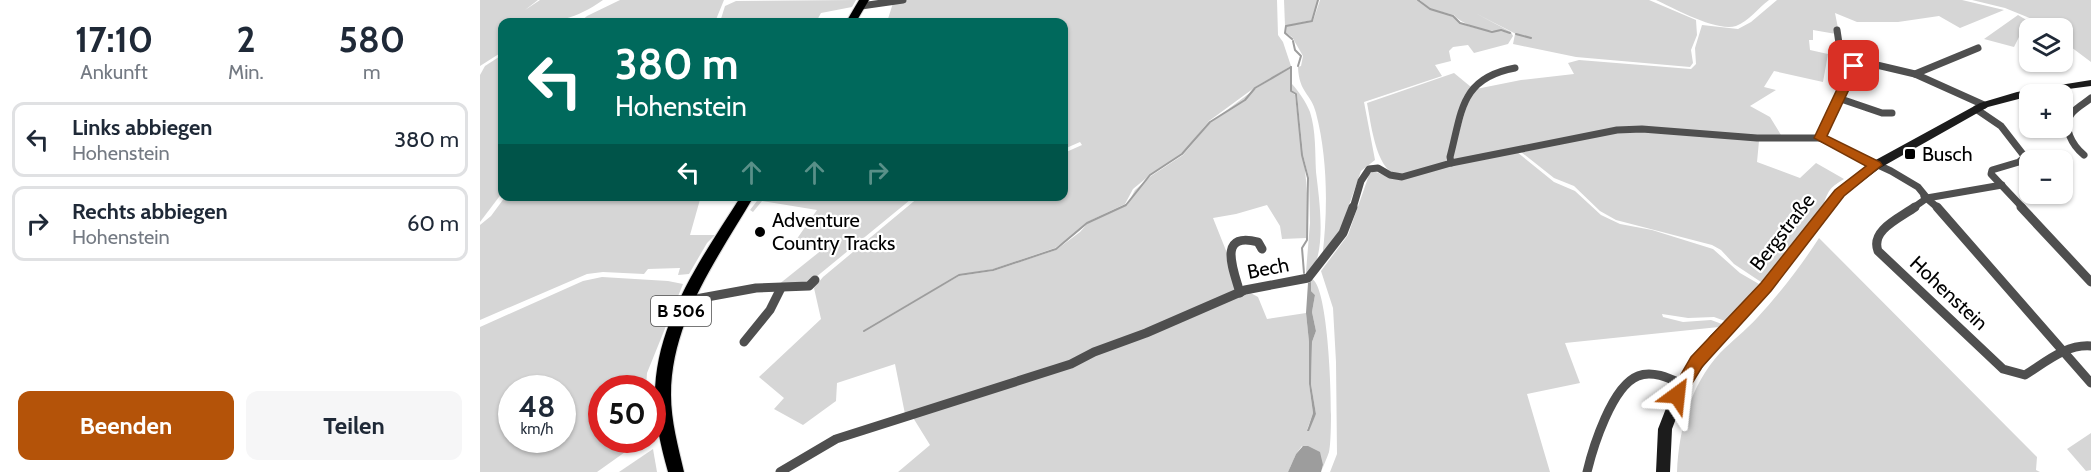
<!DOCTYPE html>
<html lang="de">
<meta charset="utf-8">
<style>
:root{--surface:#fff;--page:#f6f6f7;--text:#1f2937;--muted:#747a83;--line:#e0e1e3;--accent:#b45309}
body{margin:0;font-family:Cabin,sans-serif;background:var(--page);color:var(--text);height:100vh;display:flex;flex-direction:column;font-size:22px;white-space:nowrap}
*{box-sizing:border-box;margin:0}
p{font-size:20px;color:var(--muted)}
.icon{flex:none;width:33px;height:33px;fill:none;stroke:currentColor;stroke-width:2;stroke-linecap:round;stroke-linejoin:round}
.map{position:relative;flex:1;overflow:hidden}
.panel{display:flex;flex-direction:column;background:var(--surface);width:480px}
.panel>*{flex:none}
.guide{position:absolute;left:18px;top:18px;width:570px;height:183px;border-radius:12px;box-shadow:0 2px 4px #0004;background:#00695c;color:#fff;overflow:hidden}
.buttons{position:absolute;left:1539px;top:18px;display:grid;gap:12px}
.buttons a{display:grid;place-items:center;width:54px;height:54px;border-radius:12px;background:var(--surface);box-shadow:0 2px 4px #0004;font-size:30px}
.speed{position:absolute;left:18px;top:375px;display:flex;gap:12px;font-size:30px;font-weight:700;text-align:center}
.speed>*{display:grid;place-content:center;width:78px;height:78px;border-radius:50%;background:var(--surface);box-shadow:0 2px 4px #0004;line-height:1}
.speed small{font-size:15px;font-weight:400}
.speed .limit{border:9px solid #d22;background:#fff;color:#111}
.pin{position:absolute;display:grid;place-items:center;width:51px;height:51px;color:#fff;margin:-26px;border-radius:12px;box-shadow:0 3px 9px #0006}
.me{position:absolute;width:66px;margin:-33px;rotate:30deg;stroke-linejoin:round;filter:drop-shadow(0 0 4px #0008)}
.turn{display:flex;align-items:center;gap:21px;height:126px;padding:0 18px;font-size:27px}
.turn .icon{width:78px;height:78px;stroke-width:2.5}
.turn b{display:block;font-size:42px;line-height:51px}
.lanes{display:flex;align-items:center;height:57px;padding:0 18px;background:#0003;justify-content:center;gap:30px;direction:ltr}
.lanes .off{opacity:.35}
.eta{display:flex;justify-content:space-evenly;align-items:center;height:102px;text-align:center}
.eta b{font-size:36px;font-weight:700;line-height:42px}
.cta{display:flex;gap:12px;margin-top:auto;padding:12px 18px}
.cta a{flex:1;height:69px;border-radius:12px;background:var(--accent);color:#fff;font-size:24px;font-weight:700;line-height:69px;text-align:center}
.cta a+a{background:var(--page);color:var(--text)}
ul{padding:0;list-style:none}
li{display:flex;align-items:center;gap:18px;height:75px;margin:0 12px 9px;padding:0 6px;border:3px solid var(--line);border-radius:12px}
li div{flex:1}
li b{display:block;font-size:22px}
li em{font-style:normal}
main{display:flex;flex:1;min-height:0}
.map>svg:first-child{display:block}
.green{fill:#d6d6d6;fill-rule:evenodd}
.water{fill:#9d9d9d}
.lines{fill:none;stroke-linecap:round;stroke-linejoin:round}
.stream{stroke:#9d9d9d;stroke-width:2}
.primary-casing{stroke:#dbdbdb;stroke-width:2}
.street-far1{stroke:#4f4f4f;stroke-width:7}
.street{stroke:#4f4f4f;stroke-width:9}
.secondary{fill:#1c1c1c;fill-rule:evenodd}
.primary{fill:#000;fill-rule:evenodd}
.route{fill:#b45309;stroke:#753606;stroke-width:1.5}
.poi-dot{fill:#000;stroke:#fff;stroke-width:2}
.labels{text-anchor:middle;stroke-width:4.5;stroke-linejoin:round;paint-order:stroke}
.shield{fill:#fff;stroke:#4c4c4c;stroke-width:1.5}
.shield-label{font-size:18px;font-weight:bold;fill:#000}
.poi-label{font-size:20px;fill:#000;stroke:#fff;text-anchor:start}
.street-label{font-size:20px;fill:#000;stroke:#fff}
</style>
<main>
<section class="panel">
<div class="eta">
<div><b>17:10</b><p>Ankunft</p></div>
<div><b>2</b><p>Min.</p></div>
<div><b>580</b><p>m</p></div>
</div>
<ul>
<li><svg class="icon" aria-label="left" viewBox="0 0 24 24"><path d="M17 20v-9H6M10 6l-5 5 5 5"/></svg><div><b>Links abbiegen</b><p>Hohenstein</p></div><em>380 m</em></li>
<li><svg class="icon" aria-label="right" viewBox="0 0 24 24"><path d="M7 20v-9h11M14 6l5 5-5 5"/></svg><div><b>Rechts abbiegen</b><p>Hohenstein</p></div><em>60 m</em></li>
</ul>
<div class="cta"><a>Beenden</a><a>Teilen</a></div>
</section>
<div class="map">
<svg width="1611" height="472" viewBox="0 0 1611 472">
<rect width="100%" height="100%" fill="#fff"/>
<g class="green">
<path d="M 0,0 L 58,0 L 45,10 L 60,0 L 123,0 C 86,26 66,22 22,22 L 22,52 L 0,66 Z"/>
<path d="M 140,0 L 244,0 L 235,22 L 100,22 L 107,16 Z"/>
<path d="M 376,0 L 372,7 L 341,13 L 336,22 L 240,22 L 245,6 L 256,1 Z"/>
<path d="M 428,0 L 797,0 L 798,35 L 803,42 L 811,66 L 774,88 L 729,121 L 702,154 L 670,175 L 653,189 L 645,204 L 607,222 L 599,231 L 575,248 L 513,269 L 479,275 L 382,331 L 479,276 L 513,271 L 576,250 L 600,232 L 608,223 L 647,205 L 655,190 L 671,176 L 703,155 L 731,122 L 775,89 L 810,68 L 810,91 L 815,95 C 820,142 832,191 826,238 L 802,239 L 800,226 L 787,205 L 756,214 L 733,218 L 755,273 L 756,291 L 591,362 L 425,414 L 415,364 L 357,383 L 356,401 L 323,425 L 294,409 L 304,398 L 279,377 L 341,319 L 334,288 L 343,277 L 439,197 L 584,196 L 584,153 L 602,145 L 600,142 L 584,149 L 584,22 L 407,22 L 413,3 Z"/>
<path d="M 804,0 L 838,0 L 832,20 L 805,26 Z"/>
<path d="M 840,0 L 938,0 L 949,9 L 973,15 C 984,32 1013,29 1029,33 C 1023,30 1018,32 1011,31 C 1000,30 980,23 974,15 L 950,9 L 940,0 L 1169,0 L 1216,20 L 1217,35 L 1211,50 L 1213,63 L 1210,67 L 1096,57 L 1033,44 L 1035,34 L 1052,38 L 1036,34 L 995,13 L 1031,32 L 1033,36 L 1028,44 L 994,53 L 988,45 L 973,47 L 969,51 L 971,61 L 955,65 L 962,76 L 884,102 L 895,160 L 881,171 L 860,231 L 842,259 C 848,212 848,159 836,113 C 831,93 819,93 818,67 L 821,66 L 823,56 L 812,37 L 806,33 L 807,26 L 833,21 Z"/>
<path d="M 1176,0 L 1289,0 C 1278,8 1269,21 1256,26 C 1236,32 1194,8 1176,0 Z"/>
<path d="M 1297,0 L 1482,0 L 1524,10 L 1480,28 L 1459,16 L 1418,22 L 1377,22 L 1355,13 L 1358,28 L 1356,34 L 1333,30 L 1333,40 L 1329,40 L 1330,50 L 1348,54 L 1343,82 L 1294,71 L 1284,87 L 1296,90 L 1270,106 L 1290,117 L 1301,135 L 1258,136 L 1172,128 L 974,160 L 972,156 L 989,98 L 996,89 L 1041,80 L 1094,74 L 1088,63 L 1099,60 L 1211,69 L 1216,64 L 1215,48 L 1222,25 L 1258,29 L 1271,22 Z"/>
<path d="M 1492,0 L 1611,0 L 1611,62 L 1583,41 L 1582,28 L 1566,28 L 1552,19 L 1525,8 Z"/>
<path d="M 1538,15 L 1560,28 L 1550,28 L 1549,40 L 1539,37 L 1534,47 L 1504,39 Z"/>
<path d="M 22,55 L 22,193 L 0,222 L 0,75 L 5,66 Z"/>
<path d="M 974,73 L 991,87 L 984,96 L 966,162 C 954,165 931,176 920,175 C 896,174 891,122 887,103 Z"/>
<path d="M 812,84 C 819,92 826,102 830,112 C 836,131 835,152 836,172 C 839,198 848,255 828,276 L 826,272 L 830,223 L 829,178 L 823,155 L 817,94 L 812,91 Z"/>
<path d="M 1162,131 L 1279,141 L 1277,162 L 1320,178 L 1336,163 L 1364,179 C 1351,187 1349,189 1344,203 L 1281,282 L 1254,264 L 1241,250 L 1232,245 L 1136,220 L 1120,211 L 1094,186 L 1074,178 L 1041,152 L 1139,132 Z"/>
<path d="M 1037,152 L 1074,182 L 1095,191 L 1121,215 L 1140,224 L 1172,230 L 1233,249 L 1260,273 L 1279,284 L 1245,321 L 1234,317 L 1208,318 L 1182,314 L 1183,317 L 1203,322 L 1231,320 L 1242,324 L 1239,327 L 1085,343 L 1100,383 L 1047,394 L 1070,472 L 850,472 L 857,454 L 856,362 L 853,308 L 841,271 L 868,235 L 889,175 L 893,171 L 919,180 L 949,169 Z"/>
<path d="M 221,196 L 210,235 L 235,235 L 227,243 L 209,274 L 198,275 L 200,268 L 168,269 L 164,274 L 123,272 L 107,274 L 0,320 L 0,225 L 11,216 L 25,197 Z"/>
<path d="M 407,196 L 430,200 L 330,282 L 298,285 L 343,249 L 314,243 L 337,210 L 282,201 L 273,212 L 270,210 L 280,197 Z"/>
<path d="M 1339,238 L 1557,457 L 1556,470 L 1560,472 L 1197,472 C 1199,429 1210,386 1240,353 C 1252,341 1266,330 1277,318 C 1300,293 1321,266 1339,238 Z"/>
<path d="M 122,277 L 188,281 L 203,284 L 167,373 L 166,388 L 122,388 L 122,440 L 171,440 L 171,441 L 166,445 L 162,440 L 117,472 L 0,472 L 0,327 L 103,281 ZM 32,388 L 82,388 L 82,440 L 32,440 Z"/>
<path d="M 832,279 C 850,287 854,430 849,452 C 847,458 844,464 842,470 L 843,465 L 822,446 L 816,454 L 808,472 L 418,472 L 450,445 L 432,416 L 547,380 L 767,291 L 778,297 L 787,319 L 826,313 L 829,342 L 829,384 L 833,413 L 827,430 L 836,414 L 831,384 L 832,342 L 836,331 L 832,312 L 835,295 L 831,291 L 829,280 Z"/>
<path d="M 1611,433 L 1611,470 L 1606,471 L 1587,449 Z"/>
<path d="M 173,449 L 177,472 L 139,472 Z"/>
</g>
<g class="water">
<path d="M 831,282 L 831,291 L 835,295 L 832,312 L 836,331 L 832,342 L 831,384 L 836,414 L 829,431 L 827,431 L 833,413 L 829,384 L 829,342 L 826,313 L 828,283 Z"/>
<path d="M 823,446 L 828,446 L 840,452 L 843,465 L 841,472 L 808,472 L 816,454 Z"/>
</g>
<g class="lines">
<g class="stream">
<path d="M 938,0 L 950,9 L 973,16 L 980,23 L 1012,32 L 1021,30 L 1030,33"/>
<path d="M 1036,34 L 1051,38"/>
<path d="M 812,39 L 805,33 L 806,26 L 832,21 L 838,0"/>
<path d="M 813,41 L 815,50 L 821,56 L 818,66"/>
<path d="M 811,67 L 811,91 L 816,94 L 822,155 L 828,178 L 827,240 L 822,248 L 824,273"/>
<path d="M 384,331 L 479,275 L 513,270 L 576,249 L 607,223 L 646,205 L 670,175 L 702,154 L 730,122 L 765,100 L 775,88 L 811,67"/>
</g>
<defs>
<g id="primary">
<path d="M 379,0 L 389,0 L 376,22 L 366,22 Z"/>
<path d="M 261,196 L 274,196 C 238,258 191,320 191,395 C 191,421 198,446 204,472 L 188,472 C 181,447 175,422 175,396 C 175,322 223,256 261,196 Z"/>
</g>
</defs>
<use href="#primary" class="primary-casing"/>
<g class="street-far1">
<path d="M 381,6 L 423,0"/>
<path d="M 1357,30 L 1360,50 L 1367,58 L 1435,74 L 1504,105"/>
<path d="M 1435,74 L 1498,48"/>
<path d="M 1358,98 L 1402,113 L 1412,113"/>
<path d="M 1496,109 L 1521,126 L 1545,157 L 1539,162 L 1512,170 L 1511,174 L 1543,208"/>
<path d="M 1340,138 L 1374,66 L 1384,62"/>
<path d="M 1604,155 C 1593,146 1581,127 1592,113 C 1597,107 1605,103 1611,98"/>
<path d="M 971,163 L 970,157 C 982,112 980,78 1035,68"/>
<path d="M 1444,196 L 1458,208"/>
<path d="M 873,208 L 881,181 L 889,169 L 898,168 L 910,175 L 922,177 L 971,163 L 1137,130 L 1162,129 L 1277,138 L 1340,138 L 1411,171 L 1438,187 L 1447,198"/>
<path d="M 1433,208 L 1447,198 L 1522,185"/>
</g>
<g class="street">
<path d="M 1435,207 C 1420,218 1390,230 1398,251 L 1523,369 L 1545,375 C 1566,362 1586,344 1611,346"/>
<path d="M 1457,207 L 1611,383"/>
<path d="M 1541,207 L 1611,282"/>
<path d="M 760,293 C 754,271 736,231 778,242 L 782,249"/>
<path d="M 205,301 L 276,288 L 329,286 L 335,280"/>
<path d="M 264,342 L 290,310 L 301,288"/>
<path d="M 300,472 L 356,439 L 591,364 L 614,352 L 666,333 L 765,290 L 828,278 L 863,233 L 873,207"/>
<path d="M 1107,472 C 1113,447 1132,386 1158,376 C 1172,370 1189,378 1202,384"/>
</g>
<path class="secondary" d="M 1611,80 L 1611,86 L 1550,94 L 1550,96 L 1508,107 L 1400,168 L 1363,196 L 1290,290 L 1240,344 L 1208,387 L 1192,429 L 1190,472 L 1176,472 L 1178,429 L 1197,380 L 1230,336 L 1282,284 L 1355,190 L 1392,162 L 1500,103 L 1537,92 Z"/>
<use href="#primary" class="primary"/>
</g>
<path class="route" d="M 1374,63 L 1380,66 L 1347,136 L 1400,162 L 1402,165 L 1364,196 L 1291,291 L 1222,367 L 1202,400 L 1197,402 L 1191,400 L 1189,395 L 1211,357 L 1281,283 L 1355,190 L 1386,166 L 1334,138 L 1368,66 Z"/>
<g class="poi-dot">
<rect x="1424" y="148" width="12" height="12" rx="3"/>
<circle cx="280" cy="232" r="6"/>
</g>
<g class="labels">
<rect class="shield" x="171" y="296" width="60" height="30" rx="4.5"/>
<g class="shield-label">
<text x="201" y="317">B 506</text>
</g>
<g class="poi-label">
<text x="1442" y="161">Busch</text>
<text x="292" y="227">Adventure<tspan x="292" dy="23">Country Tracks</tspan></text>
</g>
<g class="street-label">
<text transform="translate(1302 232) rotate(-52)" y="7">Bergstraße</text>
<text transform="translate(788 268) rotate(-11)" y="7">Bech</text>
<text transform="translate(1469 293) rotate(43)" y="7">Hohenstein</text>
</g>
</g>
</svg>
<div class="buttons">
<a><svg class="icon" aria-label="layers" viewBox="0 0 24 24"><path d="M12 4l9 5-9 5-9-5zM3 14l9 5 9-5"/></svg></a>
<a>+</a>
<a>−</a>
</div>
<div class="speed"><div>48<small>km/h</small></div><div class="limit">50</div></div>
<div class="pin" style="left:1374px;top:66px;background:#d93025"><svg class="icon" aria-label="arrive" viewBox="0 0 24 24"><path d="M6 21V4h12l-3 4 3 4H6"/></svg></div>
<svg class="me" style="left:1197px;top:395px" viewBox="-20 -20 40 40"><path d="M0-17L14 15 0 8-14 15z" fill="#b45309" stroke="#fff" stroke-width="4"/></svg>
<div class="guide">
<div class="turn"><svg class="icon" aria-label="left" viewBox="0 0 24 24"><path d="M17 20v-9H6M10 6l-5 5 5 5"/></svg><div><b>380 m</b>Hohenstein</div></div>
<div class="lanes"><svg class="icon" aria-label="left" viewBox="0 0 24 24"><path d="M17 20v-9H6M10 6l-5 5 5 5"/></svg><svg class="icon off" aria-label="ahead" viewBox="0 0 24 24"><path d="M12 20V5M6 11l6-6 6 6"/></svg><svg class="icon off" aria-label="ahead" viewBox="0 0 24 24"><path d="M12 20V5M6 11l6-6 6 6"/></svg><svg class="icon off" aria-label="right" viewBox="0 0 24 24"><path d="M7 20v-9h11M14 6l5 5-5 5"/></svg></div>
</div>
</div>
</main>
